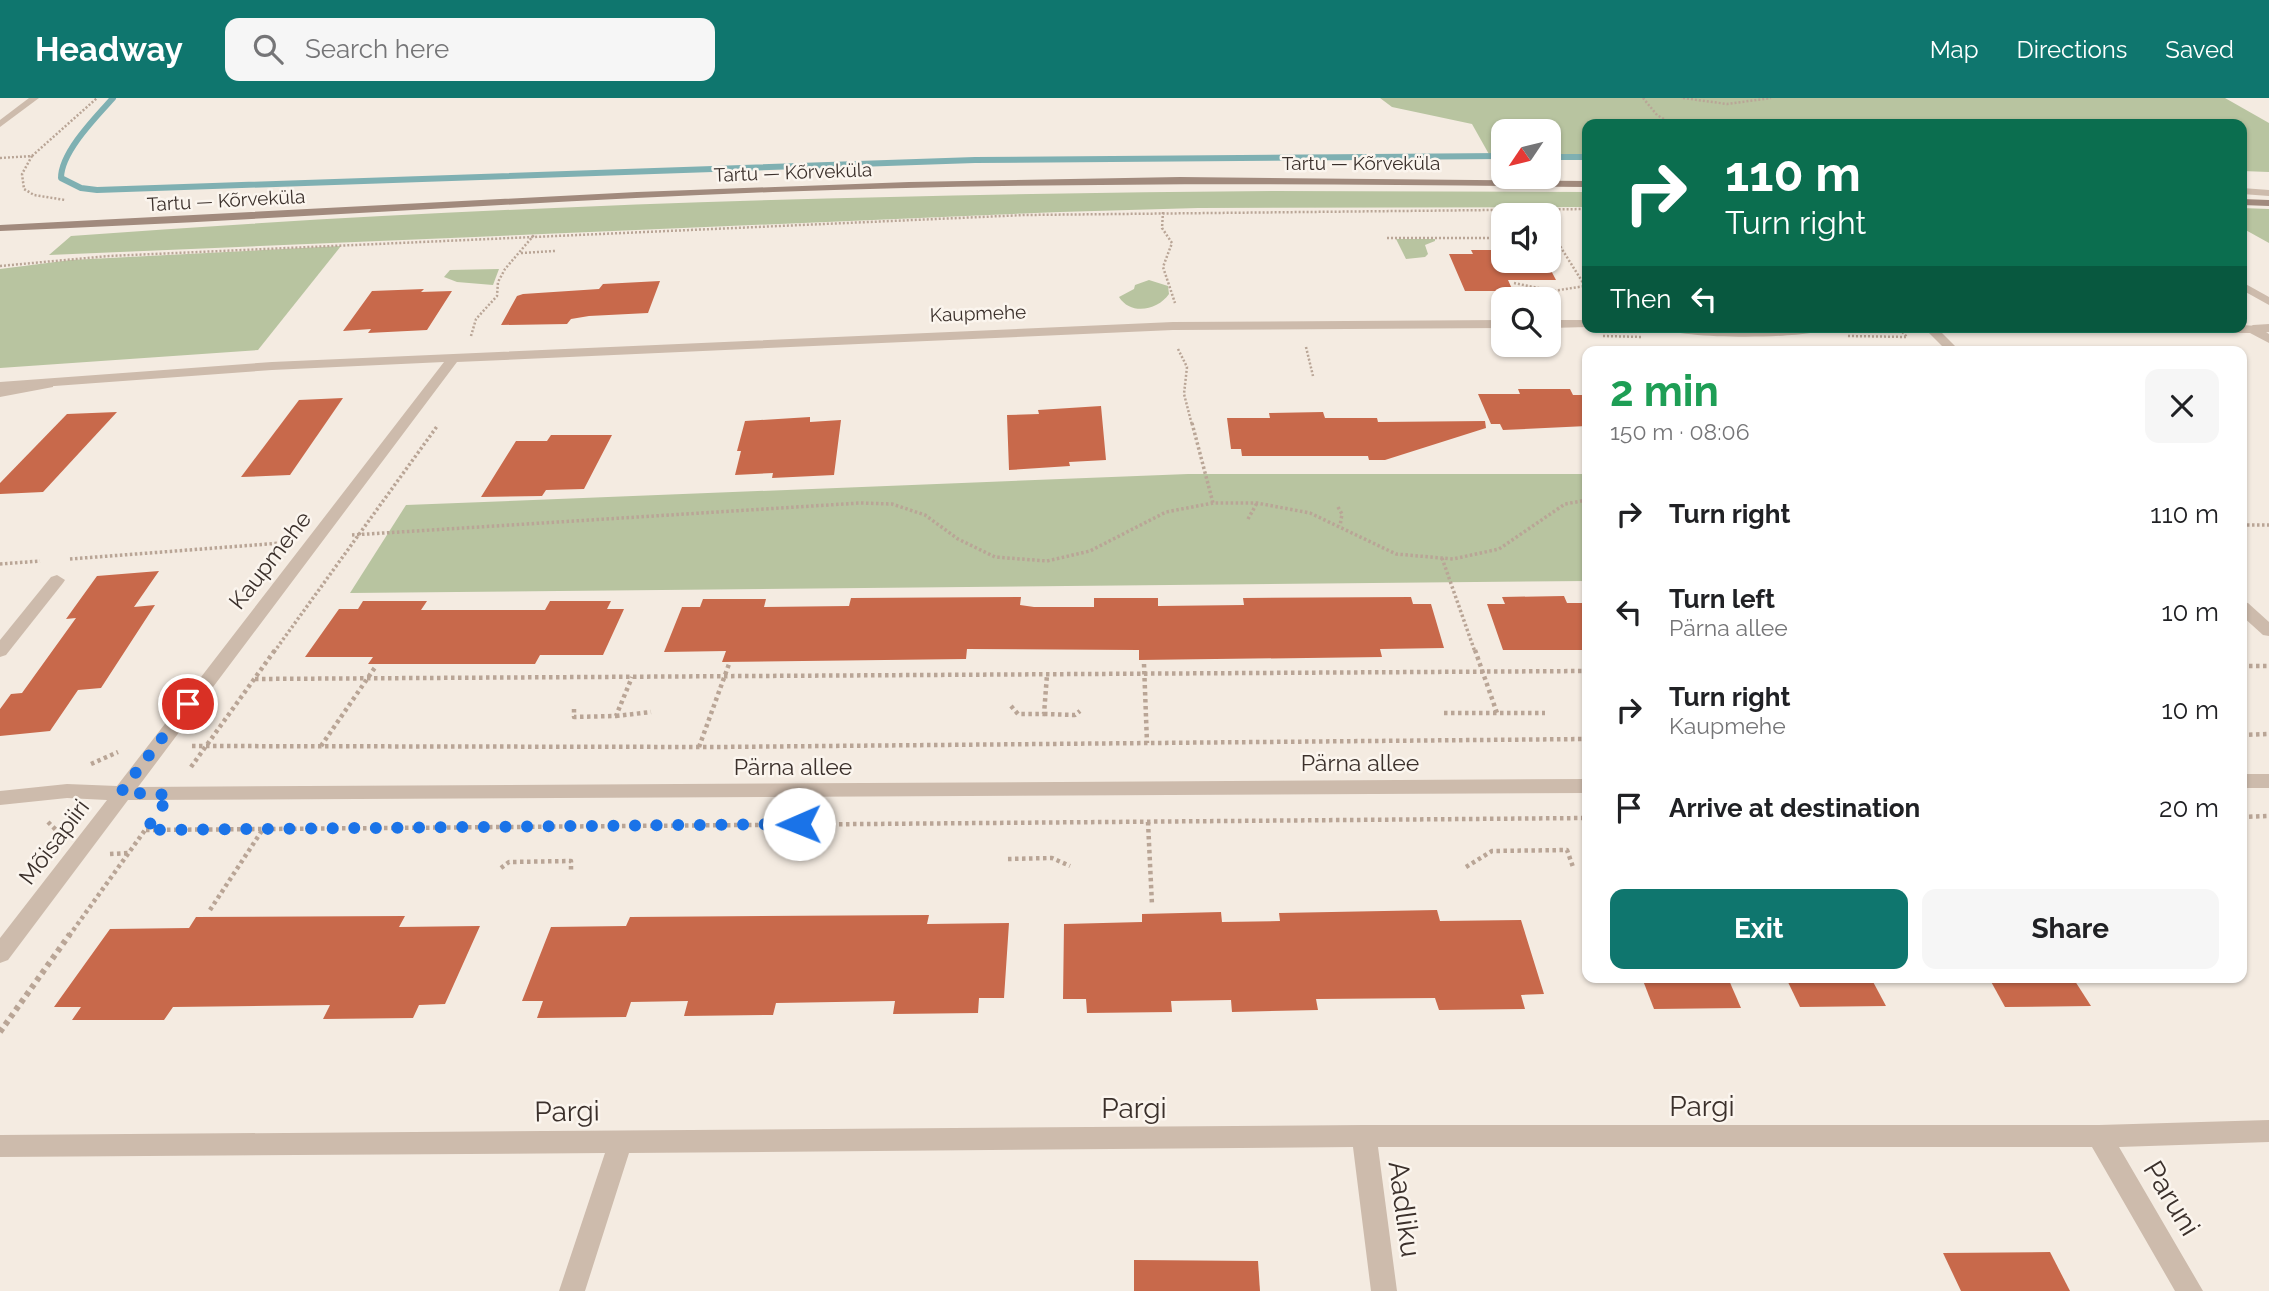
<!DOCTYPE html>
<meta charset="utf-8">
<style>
:root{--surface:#fff;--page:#f6f6f6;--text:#202124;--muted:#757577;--accent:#0f766e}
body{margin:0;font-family:Raleway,sans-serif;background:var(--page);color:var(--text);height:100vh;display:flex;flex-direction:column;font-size:26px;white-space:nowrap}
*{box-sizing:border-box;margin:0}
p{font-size:23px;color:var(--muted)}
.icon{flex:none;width:38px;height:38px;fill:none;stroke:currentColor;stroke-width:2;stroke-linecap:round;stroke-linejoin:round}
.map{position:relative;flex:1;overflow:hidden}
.details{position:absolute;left:1582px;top:248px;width:665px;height:637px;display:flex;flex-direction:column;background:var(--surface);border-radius:14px;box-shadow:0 2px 5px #0004}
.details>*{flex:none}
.guide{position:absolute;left:1582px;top:21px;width:665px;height:214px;border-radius:14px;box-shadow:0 2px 5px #0004;background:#0b6e4f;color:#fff;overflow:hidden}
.needle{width:46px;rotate:235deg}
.fabs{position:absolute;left:1491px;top:21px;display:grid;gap:14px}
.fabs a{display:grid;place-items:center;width:70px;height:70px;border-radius:14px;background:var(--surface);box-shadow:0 2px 5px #0004;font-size:35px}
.pin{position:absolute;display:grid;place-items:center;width:60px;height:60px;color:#fff;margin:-30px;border:4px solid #fff;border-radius:50%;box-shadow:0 2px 7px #0007}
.me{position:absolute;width:77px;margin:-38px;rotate:269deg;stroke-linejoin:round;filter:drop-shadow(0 0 5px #0008)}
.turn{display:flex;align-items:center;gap:24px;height:147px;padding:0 28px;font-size:32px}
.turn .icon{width:91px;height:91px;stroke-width:2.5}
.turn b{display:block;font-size:49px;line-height:60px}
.then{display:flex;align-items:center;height:66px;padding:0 28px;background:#0003;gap:14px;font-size:26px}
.round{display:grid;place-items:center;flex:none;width:74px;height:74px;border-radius:14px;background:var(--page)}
.overview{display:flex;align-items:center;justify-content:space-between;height:119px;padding:0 28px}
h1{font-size:42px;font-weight:700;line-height:52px;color:#1e9e55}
.cta{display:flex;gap:14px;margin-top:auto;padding:14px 28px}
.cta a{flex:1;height:80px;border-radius:14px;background:var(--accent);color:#fff;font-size:28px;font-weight:700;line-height:80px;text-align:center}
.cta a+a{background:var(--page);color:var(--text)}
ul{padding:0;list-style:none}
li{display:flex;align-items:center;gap:21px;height:98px;padding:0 28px}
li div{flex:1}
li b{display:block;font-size:26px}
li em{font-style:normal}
header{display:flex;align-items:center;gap:42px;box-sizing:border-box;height:98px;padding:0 35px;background:var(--accent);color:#fff}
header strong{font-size:33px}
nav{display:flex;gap:38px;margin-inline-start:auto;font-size:24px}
.search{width:490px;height:63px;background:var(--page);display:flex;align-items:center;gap:18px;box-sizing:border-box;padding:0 24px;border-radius:14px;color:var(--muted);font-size:26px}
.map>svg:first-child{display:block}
.green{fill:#b8c4a0}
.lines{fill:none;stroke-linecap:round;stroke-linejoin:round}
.stream{stroke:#7fb0b2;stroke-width:6}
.building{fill:#c8694b}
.path-far3{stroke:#b9a596;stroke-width:2.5;stroke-dasharray:2 2;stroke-linecap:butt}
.path-far2{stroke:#b9a596;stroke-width:3.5;stroke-dasharray:2.5 2.5;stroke-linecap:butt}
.path-far1{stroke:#b9a596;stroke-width:4.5;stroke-dasharray:3.5 3.5;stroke-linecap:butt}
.path{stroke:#b9a596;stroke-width:6;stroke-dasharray:4.5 4.5;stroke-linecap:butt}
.lane{fill:#cdbbac;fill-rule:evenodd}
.street{fill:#cdbbac;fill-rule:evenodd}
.secondary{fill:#a18a7d;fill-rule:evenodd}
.route{stroke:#1a73e8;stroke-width:12;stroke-dasharray:0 21.6}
.labels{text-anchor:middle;stroke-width:5;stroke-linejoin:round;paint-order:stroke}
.far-street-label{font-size:19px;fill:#3b302b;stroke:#fbf5ee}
.street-label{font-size:23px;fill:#3b302b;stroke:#fbf5ee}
.near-street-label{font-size:28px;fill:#3b302b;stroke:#fbf5ee}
</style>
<header>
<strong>Headway</strong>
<div class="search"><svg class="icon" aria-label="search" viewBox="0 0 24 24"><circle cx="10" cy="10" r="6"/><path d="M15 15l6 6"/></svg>Search here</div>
<nav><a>Map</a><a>Directions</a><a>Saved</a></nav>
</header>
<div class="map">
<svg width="2269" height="1193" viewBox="0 0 2269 1193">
<rect width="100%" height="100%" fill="#f4ebe1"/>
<g class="green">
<path d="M 1380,0 L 2225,0 L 2269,25 L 2269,74 L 2242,73 L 2242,26 L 1587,26 L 1587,59 L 1549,59 L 1549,33 L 1503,33 L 1503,58 L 1490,58 L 1472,26 L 1392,9 Z"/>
<path d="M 1272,93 L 1587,94 L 1587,109 L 1198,110 L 1060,114 L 49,157 L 71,138 C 471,108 871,96 1272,93 Z"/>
<path d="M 2242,110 L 2269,111 L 2269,145 L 2242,130 Z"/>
<path d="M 1396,141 L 1435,141 L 1435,143 L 1425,147 L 1428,156 L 1425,159 L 1406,161 Z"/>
<path d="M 341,148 L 258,252 L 0,270 L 0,171 L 71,162 Z"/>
<path d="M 499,171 L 493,187 L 457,184 L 444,179 L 450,172 Z"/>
<path d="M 1149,182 L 1168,188 L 1169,196 C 1158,212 1131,218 1119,199 L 1134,191 L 1135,187 Z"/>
<path d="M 1188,376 L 1587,376 L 1587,483 L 350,495 L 406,407 Z"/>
</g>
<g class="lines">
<g class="stream">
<path d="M 113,0 C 96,19 61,54 61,80 L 81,90 L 97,92 L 975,62 L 1503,58"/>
<path d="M 1549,59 L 1587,59"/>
</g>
</g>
<g class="building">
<path d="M 1471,152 L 1503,152 L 1503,163 L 1546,163 L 1556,182 L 1508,182 L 1513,193 L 1465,193 L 1449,156 L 1473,156 Z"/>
<path d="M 660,183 L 648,215 L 589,218 L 571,221 L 567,226 L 501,227 L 517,198 L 523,196 L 599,191 L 603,186 Z"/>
<path d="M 424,191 L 421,194 L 452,193 L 427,232 L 368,235 L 371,231 L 343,233 L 372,193 Z"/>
<path d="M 1518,291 L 1570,291 L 1573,297 L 1587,297 L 1587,328 L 1503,332 L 1500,326 L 1491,326 L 1478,296 L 1520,296 Z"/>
<path d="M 343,300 L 290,377 L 241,379 L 299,302 Z"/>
<path d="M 1101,308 L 1106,362 L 1069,364 L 1070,368 L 1009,372 L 1007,317 L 1039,316 L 1038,312 Z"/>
<path d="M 117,314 L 43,394 L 0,396 L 0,385 L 67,316 Z"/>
<path d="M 1323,314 L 1325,320 L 1377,320 L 1378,324 L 1485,323 L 1486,330 L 1385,362 L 1369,362 L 1368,358 L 1242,358 L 1241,351 L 1231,351 L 1227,320 L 1270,320 L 1269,315 Z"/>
<path d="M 810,319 L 810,324 L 841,322 L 834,377 L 772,380 L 773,375 L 735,377 L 741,353 L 737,353 L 745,323 Z"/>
<path d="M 551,337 L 612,337 L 584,391 L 546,392 L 542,398 L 481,399 L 516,343 L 547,343 Z"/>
<path d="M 159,473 L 134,509 L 155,507 L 101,590 L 78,592 L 50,633 L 0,638 L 0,611 L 11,596 L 22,595 L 76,520 L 66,521 L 97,478 Z"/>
<path d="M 1564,498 L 1567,505 L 1587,505 L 1587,552 L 1503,552 L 1487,506 L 1505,506 L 1502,499 Z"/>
<path d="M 1021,499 L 1020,507 L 1034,509 L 1094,509 L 1094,500 L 1158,500 L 1158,508 L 1244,507 L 1243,500 L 1411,499 L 1413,506 L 1431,506 L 1444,550 L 1380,551 L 1382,559 L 1139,562 L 1139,552 L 967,551 L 966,561 L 722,564 L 726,553 L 664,554 L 682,509 L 700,509 L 703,501 L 766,501 L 764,509 L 849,508 L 851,500 Z"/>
<path d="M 363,503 L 427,503 L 421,512 L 545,512 L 550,503 L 611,503 L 607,511 L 624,511 L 603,557 L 540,557 L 535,566 L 368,566 L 373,559 L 305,559 L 339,511 L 358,511 Z"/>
<path d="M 1437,812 L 1440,823 L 1521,822 L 1544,896 L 1521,897 L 1525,911 L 1439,912 L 1435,900 L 1316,901 L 1318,912 L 1232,914 L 1231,902 L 1171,903 L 1172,914 L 1087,915 L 1086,901 L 1063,901 L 1064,826 L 1142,824 L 1142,816 L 1221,814 L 1222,824 L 1280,823 L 1279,815 Z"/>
<path d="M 929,817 L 927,826 L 1009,825 L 1004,900 L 979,900 L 978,915 L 893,916 L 895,903 L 776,905 L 773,917 L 684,918 L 688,903 L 631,904 L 626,919 L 537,920 L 543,903 L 522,903 L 551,829 L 626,828 L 630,819 Z"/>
<path d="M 405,818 L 399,829 L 480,828 L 445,906 L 419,907 L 413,920 L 323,921 L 330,907 L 173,909 L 164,922 L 72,922 L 81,909 L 54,909 L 110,831 L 189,830 L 196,819 Z"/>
<path d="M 1642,880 L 1728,880 L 1741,910 L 1654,911 Z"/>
<path d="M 1786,880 L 1871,880 L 1886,908 L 1800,909 Z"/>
<path d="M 1989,880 L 2073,880 L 2091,908 L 2005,909 Z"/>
<path d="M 2050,1154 L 2070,1193 L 1961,1193 L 1943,1155 Z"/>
<path d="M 1134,1162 L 1258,1163 L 1260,1193 L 1134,1193 Z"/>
</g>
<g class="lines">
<g class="path-far3">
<path d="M 1643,0 L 1657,17 L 1672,26"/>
<path d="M 1683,0 L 1727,6 L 1771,0"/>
<path d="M 32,58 L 97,0"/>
<path d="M 0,60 L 32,58 L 22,76 L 24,91 L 34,97 L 65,102"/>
<path d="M 1163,114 L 1162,130 L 1172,145 L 1163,169 L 1175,205"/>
<path d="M 1387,140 L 1503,140"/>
<path d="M 1549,140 L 1555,140 L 1585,188 L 1553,193"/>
<path d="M 521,155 L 555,153"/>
<path d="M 0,168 L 109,158 L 1025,117 L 1587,111"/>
<path d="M 1514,185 L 1553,193 L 1559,204"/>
<path d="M 471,238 L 476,221 L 497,198 L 498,184 L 505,171 L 534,137"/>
<path d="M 1603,238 L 1643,239"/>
<path d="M 1848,238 L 1907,239 L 1898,229"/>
<path d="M 1306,249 L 1313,278"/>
<path d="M 1178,251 L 1187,269 L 1184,296 L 1192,327"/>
</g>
<g class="path-far2">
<path d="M 1192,325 L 1213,405"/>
<path d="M 1338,409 L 1342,416 L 1340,428"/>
<path d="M 1248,421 L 1257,405"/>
<path d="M 2242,427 L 2269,427"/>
<path d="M 352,437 L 860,405 L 892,406 L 925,417 L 958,441 L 995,459 L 1047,463 L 1090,453 L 1166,414 L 1213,405 L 1257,405 L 1310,415 L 1396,456 L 1453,461 L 1499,451 L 1565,406 L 1587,402"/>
<path d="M 1442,460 L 1475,554"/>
<path d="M 70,461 L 281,445"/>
<path d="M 0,466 L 40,463"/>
<path d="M 274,554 L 438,327"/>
</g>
<g class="path-far1">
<path d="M 1475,552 L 1497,615"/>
<path d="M 1144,566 L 1147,645"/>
<path d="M 2242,568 L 2269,568"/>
<path d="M 255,581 L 1587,573"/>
<path d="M 1011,608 L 1018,616 L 1044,616 L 1047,577"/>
<path d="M 574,611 L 574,619 L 616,618 L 632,579"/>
<path d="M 1444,615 L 1545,615"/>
<path d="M 1044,616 L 1075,617 L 1080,613"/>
<path d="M 616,618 L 651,614"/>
<path d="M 2242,637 L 2269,636"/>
<path d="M 192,648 L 717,649 L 1587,641"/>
<path d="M 321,648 L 376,568"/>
<path d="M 699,649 L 729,566"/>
<path d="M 91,666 L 118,654"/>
<path d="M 191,669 L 275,552"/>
<path d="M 2242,719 L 2269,718"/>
<path d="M 48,724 L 57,733 L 55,737"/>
<path d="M 1148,724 L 1152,807"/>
<path d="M 146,732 L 1587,720"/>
<path d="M 110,756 L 129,755"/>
<path d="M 1008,761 L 1052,760 L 1070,768"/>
<path d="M 1466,769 L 1492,753 L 1567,752 L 1573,769"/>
<path d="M 501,770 L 509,764 L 571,763 L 571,773"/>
<path d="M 210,812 L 263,731"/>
<path d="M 69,838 L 153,721"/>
</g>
<path class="path" d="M 0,934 L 70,836"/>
<g class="lane">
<path d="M 2242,90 L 2269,92 L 2269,98 L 2242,96 Z"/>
<path d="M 2242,184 L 2269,199 L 2269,207 L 2242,192 Z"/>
<path d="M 2269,226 L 2269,234 L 2253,235 L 2247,231 L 2253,227 Z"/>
<path d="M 1659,229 L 1746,232 L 1832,229 C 1813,242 1678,242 1659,229 Z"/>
<path d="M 48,282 L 53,283 L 53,289 L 0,299 L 0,291 Z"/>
<path d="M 57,477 L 65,482 L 63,485 L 6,557 L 0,559 L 0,542 L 51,479 Z"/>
</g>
<g class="street">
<path d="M 29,0 L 39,0 L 0,29 L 0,22 Z"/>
<path d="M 1503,222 L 1503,230 L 1173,232 L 457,264 L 138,689 L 1587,681 L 1587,695 L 128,702 L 8,862 L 0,865 L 0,840 L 107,702 L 67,700 L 0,707 L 0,693 L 67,686 L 117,688 L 444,264 L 272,272 L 0,292 L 0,284 L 272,264 L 1173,224 Z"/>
<path d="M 1549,222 L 1587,222 L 1588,229 L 1549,230 Z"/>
<path d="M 2242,227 L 2257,228 L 2269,236 L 2269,245 L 2250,235 L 1967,233 L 1961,229 Z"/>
<path d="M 1923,229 L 1936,229 L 1961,254 L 1948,254 Z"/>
<path d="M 2242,504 L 2248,505 L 2269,524 L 2269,538 L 2263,537 L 2242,518 Z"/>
<rect x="2242" y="676" width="27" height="14"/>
<path d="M 2269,1022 L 2269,1044 L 2119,1049 L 2203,1193 L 2175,1193 L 2092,1049 L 1378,1049 L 1397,1193 L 1371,1193 L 1353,1049 L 629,1055 L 585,1193 L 559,1193 L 605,1055 L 0,1059 L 0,1037 L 1364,1027 L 2099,1027 Z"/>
</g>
<g class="secondary">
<path d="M 1180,79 L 1587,83 L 1587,89 C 1316,85 1045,84 773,94 C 515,104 258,123 0,133 L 0,127 L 637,94 L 909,84 Z"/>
<path d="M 2242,101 L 2269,102 L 2269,108 L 2242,107 Z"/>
</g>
</g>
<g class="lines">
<path class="route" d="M 188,606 L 121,694 L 170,697 L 146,732 L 799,726"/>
</g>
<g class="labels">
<g class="far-street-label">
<text x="1361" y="72">Tartu — Kõrveküla</text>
<text transform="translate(793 74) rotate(-2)" y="7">Tartu — Kõrveküla</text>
<text transform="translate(226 102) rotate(-3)" y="7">Tartu — Kõrveküla</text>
<text transform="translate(978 215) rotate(-2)" y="7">Kaupmehe</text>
</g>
<g class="street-label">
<text transform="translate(270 462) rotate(-52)" y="8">Kaupmehe</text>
<text x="1360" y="673">Pärna allee</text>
<text x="793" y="677">Pärna allee</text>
<text transform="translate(54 744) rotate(-53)" y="8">Mõisapiiri</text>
</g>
<g class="near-street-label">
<text x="1702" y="1018">Pargi</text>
<text x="1134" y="1020">Pargi</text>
<text transform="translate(567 1013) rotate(-1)" y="10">Pargi</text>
<text transform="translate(2172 1100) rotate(59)" y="10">Paruni</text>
<text transform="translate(1405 1111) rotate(82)" y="10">Aadliku</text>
</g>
</g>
</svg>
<div class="fabs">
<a><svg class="needle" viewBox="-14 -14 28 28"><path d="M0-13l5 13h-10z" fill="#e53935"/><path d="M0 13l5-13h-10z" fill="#757577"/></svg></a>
<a><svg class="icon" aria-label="sound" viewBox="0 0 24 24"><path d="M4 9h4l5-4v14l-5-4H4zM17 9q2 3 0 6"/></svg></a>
<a><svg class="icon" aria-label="search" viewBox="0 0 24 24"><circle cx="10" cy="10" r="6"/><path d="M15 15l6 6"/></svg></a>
</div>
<div class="pin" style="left:188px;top:606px;background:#d93025"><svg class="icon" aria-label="arrive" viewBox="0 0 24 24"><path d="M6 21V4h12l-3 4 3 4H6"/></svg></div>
<svg class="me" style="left:799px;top:726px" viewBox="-20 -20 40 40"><circle r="19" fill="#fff"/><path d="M0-13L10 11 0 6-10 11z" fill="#1a73e8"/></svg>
<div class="guide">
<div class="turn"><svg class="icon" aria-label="right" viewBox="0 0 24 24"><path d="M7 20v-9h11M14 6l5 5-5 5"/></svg><div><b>110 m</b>Turn right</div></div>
<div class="then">Then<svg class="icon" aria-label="left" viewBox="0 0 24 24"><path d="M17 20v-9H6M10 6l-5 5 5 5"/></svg></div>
</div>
<section class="details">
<div class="overview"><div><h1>2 min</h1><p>150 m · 08:06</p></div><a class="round"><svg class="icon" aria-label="close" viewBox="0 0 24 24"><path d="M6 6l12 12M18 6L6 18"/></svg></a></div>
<ul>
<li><svg class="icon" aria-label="right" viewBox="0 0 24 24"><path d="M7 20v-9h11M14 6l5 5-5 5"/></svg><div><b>Turn right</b></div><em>110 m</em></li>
<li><svg class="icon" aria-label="left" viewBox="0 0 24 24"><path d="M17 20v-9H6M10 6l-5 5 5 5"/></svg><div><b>Turn left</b><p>Pärna allee</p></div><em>10 m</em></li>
<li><svg class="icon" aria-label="right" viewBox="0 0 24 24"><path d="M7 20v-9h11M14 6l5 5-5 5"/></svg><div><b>Turn right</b><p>Kaupmehe</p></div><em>10 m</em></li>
<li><svg class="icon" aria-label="arrive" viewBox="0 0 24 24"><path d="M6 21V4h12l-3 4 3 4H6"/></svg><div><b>Arrive at destination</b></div><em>20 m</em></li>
</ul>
<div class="cta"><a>Exit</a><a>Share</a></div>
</section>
</div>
